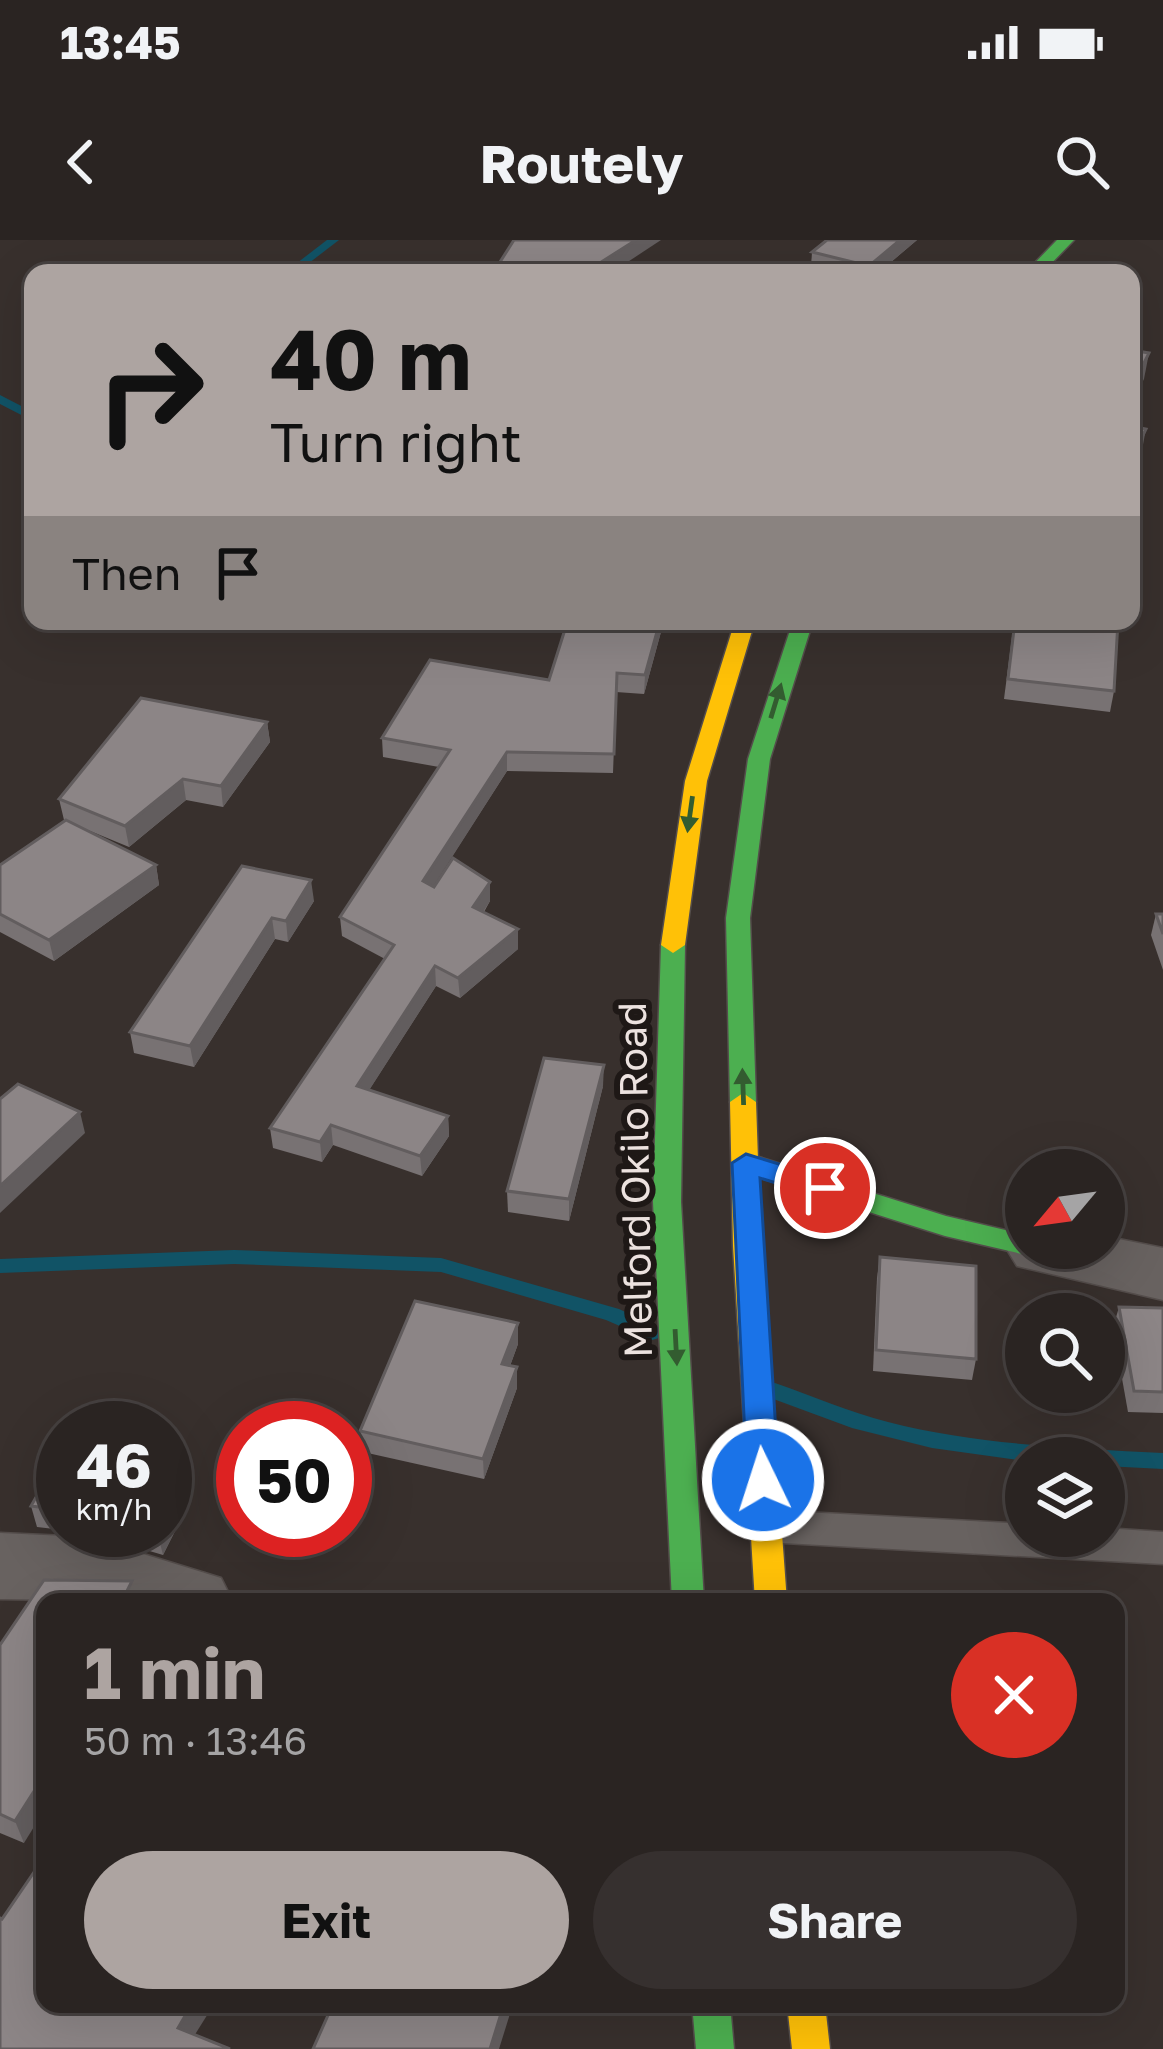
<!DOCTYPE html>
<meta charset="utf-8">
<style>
:root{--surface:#2a2422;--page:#36302f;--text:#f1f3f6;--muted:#a5a4a5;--line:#464140;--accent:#ada4a1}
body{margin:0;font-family:"Golos Text",sans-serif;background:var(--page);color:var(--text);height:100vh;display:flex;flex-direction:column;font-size:45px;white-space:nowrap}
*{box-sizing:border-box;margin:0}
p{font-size:39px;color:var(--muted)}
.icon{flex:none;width:66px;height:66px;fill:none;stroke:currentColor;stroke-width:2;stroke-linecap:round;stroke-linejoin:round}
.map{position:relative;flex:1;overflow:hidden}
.panel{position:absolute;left:36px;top:1353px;width:1089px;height:420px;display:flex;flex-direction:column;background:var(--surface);border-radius:24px;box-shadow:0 12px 48px #0002,0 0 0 3px var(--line)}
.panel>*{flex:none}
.top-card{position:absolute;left:24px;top:24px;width:1116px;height:366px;border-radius:24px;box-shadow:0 12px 48px #0002,0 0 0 3px var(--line);background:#ada4a1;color:#111;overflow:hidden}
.needle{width:78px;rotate:241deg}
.tools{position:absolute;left:1005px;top:909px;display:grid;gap:24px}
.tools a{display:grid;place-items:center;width:120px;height:120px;border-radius:50%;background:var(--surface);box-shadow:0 12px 48px #0002,0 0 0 3px var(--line);font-size:60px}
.speed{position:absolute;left:36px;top:1161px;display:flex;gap:24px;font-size:60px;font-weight:700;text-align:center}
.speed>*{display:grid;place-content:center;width:156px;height:156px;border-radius:50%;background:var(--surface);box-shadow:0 12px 48px #0002,0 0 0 3px var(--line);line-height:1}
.speed small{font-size:30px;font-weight:400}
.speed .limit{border:18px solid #d22;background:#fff;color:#111}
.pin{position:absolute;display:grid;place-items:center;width:102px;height:102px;color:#fff;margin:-51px;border:6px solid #fff;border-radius:50%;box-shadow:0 3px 12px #0007}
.me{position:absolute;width:132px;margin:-66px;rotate:356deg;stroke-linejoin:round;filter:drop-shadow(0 0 9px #0008)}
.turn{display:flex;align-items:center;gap:42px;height:252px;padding:0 48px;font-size:54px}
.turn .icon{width:156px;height:156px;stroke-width:2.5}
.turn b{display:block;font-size:84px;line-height:102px}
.then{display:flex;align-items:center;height:114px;padding:0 48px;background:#0003;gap:24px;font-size:45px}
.round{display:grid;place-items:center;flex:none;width:126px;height:126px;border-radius:63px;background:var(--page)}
.headline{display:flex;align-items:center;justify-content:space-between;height:204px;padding:0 48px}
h1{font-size:72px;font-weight:700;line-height:90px;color:var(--accent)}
.cta{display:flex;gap:24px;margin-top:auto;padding:24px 48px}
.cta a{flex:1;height:138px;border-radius:72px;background:var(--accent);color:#111;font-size:48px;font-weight:700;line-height:138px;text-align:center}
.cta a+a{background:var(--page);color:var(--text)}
.status{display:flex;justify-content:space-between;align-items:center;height:84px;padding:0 60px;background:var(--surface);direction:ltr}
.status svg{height:33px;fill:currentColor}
header{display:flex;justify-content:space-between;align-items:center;height:156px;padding:0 48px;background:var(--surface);font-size:54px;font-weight:700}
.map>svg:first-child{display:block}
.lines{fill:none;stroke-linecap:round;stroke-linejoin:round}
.stream{fill:#115366;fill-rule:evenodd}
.lane-casing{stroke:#544d4b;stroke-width:3}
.street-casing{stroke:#544d4b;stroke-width:3}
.fast-casing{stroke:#544d4b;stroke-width:3}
.slow-casing{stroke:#544d4b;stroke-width:3}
.lane{fill:#686260;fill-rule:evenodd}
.street{fill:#686260;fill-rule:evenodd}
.fast{fill:#4caf50;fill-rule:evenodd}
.slow{fill:#ffc107;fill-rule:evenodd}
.wall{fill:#787273}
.shaded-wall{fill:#625d5e}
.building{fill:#8c8586;stroke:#625d5e;stroke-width:3}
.oneway{fill:#335c30}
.route{fill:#1a73e8;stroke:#114b97;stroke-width:3}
.labels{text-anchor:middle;stroke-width:12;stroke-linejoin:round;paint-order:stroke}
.street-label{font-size:39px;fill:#ece2df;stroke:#1e1816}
</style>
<div class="status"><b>13:45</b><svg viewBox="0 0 49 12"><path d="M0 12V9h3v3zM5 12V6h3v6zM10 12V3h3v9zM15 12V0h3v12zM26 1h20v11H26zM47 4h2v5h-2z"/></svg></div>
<header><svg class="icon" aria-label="back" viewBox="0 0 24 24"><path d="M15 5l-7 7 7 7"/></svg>Routely<svg class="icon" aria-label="search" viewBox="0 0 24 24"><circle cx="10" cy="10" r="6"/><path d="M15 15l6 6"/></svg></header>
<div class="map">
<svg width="1163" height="1809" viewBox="0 0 1163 1809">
<rect width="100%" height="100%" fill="#38302d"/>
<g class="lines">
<g class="stream">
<path d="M 327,0 L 339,0 L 296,33 L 284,33 Z"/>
<path d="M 0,155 L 33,172 L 33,181 L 0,164 Z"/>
<path d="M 234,1010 L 441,1018 L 619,1069 L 659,1088 L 662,1093 L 659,1098 L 652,1100 L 606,1080 L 441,1032 L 234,1024 L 0,1033 L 0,1019 Z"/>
<path d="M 775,1143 C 813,1156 849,1172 888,1182 C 978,1205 1071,1208 1163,1213 L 1163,1229 L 1104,1226 L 1104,1218 L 1026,1218 L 1026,1221 L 932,1208 L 852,1188 L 768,1157 L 765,1151 L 768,1145 Z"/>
</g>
<defs>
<path id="lane" d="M 766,1270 L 1026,1284 L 1026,1296 L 1104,1296 L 1104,1288 L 1163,1292 L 1163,1324 L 766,1302 L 752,1297 L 747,1286 L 752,1275 Z"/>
<g id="street">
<path d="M 1026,987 L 1026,1008 L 1104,1008 L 1104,996 L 1163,1008 L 1163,1060 L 1017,1026 L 1006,1008 L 1017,990 Z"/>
<path d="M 0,1293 L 88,1297 L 221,1338 L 233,1362 L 0,1359 Z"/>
</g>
<g id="fast">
<path d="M 1057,0 L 1074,0 L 1042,33 L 1025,33 Z"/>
<path d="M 793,381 L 813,381 L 770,519 L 750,678 L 756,862 L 743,871 L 730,862 L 726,678 L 748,519 Z"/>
<path d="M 673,697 L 685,705 L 681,962 L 704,1362 L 672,1362 L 653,962 L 661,705 Z"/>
<path d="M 746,913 L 946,976 L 1026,995 L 1026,1008 L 1038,1008 L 1026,1015 L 945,996 L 736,930 L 732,923 L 736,916 Z"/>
<path d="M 692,1764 L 730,1764 L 734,1809 L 696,1809 Z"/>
</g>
<g id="slow">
<path d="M 735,381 L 755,381 L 707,541 L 685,705 L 673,713 L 661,705 L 685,541 Z"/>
<path d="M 743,853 L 756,862 L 761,1006 L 787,1362 L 755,1362 L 733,1006 L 730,862 Z"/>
<path d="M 787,1764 L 825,1764 L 830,1809 L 792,1809 Z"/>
</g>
</defs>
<use href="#lane" class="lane-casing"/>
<use href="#street" class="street-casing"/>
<use href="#fast" class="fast-casing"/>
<use href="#slow" class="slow-casing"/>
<use href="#lane" class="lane"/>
<use href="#street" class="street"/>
<use href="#fast" class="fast"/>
<use href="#slow" class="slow"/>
</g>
<g class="wall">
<path d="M 917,0 L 878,33 L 833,33 L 811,27 L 812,12 Z"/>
<path d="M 582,381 L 664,381 L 644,454 L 616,452 L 613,533 L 507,531 L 433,646 L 490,642 L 490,661 L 484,672 L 518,689 L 518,709 L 460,758 L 436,746 L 369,850 L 448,876 L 449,896 L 422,936 L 333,905 L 322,922 L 273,908 L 270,888 L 385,719 L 342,696 L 340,677 L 439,527 L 383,517 L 382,498 L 549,440 Z"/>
<path d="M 1014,381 L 1114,451 L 1110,472 L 1004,459 Z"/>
<path d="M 267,482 L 270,502 L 223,567 L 186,560 L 129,607 L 78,586 L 156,625 L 159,645 L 54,721 L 0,692 L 0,625 L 66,581 L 64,580 L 59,559 Z"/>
<path d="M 242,626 L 314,661 L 288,702 L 275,699 L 194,827 L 134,813 L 130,792 Z"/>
<path d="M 1156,674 L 1163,694 L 1163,730 L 1151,695 Z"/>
<path d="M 603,846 L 569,981 L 508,972 L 507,951 Z"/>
<path d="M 880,1017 L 976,1119 L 972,1140 L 873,1131 L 877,1038 Z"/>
<path d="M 1119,1067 L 1163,1068 L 1163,1173 L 1128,1172 L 1113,1088 Z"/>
<path d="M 518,1083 L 518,1104 L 510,1126 L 517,1148 L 484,1239 L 363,1212 L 360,1191 Z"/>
<path d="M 63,1210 L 63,1290 L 37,1287 L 31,1266 Z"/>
<path d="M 176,1289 L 163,1315 L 89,1293 L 66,1290 Z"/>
<path d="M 0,1405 L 24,1603 L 0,1593 Z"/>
</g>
<g class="shaded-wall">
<path d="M 636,0 L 661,0 L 611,33 L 584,33 Z"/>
<path d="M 900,0 L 917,0 L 878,33 L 868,33 L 869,26 Z"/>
<path d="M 1149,113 L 1144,139 L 1131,165 L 1131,149 Z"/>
<path d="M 1146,189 L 1141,215 L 1131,235 L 1131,219 Z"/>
<path d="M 660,381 L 664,381 L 644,454 L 645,435 Z"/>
<path d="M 267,482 L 270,502 L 223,567 L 221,546 Z"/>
<path d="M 507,512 L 507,531 L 424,661 L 423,641 Z"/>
<path d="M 183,539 L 186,560 L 129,607 L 125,586 Z"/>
<path d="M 156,625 L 159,645 L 54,721 L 49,700 Z"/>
<path d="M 311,640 L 314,661 L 288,702 L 286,681 Z"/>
<path d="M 490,642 L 490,661 L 474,686 L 473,667 Z"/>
<path d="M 272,678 L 275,699 L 194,827 L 190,806 Z"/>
<path d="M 518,689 L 518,709 L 460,758 L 458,738 Z"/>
<path d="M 435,726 L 436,746 L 359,866 L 357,846 Z"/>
<path d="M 604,825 L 603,846 L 569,981 L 569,959 Z"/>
<path d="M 80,872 L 85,893 L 0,973 L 0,946 Z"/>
<path d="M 448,876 L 449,896 L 422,936 L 420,916 Z"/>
<path d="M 331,885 L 333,905 L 322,922 L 320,902 Z"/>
<path d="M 518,1083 L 518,1104 L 503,1145 L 502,1124 Z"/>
<path d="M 517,1127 L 517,1148 L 484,1239 L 483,1219 Z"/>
<path d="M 171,1269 L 176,1289 L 163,1315 L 158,1295 L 160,1290 L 165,1290 L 165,1281 Z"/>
<path d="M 45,1534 L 45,1569 L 24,1603 L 15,1581 Z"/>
<path d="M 192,1764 L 214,1764 L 186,1809 L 178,1788 Z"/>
<path d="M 504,1764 L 513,1764 L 499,1809 L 490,1809 Z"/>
</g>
<g class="building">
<path d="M 514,0 L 636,0 L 584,33 L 493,33 Z"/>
<path d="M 827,0 L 900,0 L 869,26 L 812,12 Z"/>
<path d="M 1131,110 L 1149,113 L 1131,149 Z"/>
<path d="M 1131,186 L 1146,189 L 1131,219 Z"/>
<path d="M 582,381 L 660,381 L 645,435 L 617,433 L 614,514 L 507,512 L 423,641 L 434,647 L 453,618 L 490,642 L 473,667 L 518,689 L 458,738 L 435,726 L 357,846 L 448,876 L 420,916 L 331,885 L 320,902 L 270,888 L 394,705 L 340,677 L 450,510 L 382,498 L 430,420 L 549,440 L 567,383 L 581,385 Z"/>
<path d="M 1015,381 L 1118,381 L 1114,451 L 1008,439 Z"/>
<path d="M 141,458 L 267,482 L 221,546 L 183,539 L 125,586 L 59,559 Z"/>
<path d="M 66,580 L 156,625 L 49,700 L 0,674 L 0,625 Z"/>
<path d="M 242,626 L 311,640 L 286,681 L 272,678 L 190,806 L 130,792 Z"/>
<path d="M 1156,674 L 1163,674 L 1163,694 Z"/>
<path d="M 544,818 L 604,825 L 569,959 L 507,951 Z"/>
<path d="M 18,844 L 80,872 L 0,946 L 0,859 Z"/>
<path d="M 880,1017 L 976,1026 L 976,1119 L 876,1110 Z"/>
<path d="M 415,1061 L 518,1083 L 502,1124 L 517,1127 L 483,1219 L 360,1191 Z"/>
<path d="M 1119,1067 L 1163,1068 L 1163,1152 L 1134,1151 Z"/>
<path d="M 88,1167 L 145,1182 L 141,1188 L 75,1188 Z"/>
<path d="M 63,1210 L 63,1270 L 31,1266 Z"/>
<path d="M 142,1290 L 160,1290 L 158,1295 Z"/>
<path d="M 44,1340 L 132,1341 L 127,1351 L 154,1361 L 45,1362 L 45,1534 L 15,1581 L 0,1574 L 0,1405 Z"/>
<path d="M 45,1616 L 45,1764 L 192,1764 L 178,1788 L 230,1809 L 0,1809 L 0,1678 L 2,1679 Z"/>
<path d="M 333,1764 L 357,1764 L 370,1769 L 372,1764 L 504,1764 L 490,1809 L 313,1809 Z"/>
</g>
<defs><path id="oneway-solid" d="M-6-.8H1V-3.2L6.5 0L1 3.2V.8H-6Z" transform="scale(3)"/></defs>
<g class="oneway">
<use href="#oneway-solid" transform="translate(776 461) rotate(-73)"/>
<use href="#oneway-solid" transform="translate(690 574) rotate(98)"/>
<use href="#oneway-solid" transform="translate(743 847) rotate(-92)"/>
<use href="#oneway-solid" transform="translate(676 1107) rotate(87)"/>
</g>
<path class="route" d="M 746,914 L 835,941 L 839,948 L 825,958 L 760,938 L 779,1240 L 774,1249 L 763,1252 L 752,1249 L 747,1240 L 732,923 Z"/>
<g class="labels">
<g class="street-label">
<text transform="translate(635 940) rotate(-91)" y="14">Melford Okilo Road</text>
</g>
</g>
</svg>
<div class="tools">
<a><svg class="needle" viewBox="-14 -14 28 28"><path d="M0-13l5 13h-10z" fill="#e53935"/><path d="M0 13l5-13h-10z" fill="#a5a4a5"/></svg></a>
<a><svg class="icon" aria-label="search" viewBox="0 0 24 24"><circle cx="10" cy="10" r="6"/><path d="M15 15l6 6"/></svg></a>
<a><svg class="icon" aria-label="layers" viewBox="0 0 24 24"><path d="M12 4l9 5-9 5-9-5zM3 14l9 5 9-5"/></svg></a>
</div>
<div class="speed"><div>46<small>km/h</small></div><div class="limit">50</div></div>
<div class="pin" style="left:825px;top:948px;background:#d93025"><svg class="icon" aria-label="arrive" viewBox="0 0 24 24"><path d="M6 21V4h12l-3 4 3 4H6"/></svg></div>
<svg class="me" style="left:763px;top:1240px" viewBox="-20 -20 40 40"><circle r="17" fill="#1a73e8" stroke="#fff" stroke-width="3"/><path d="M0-11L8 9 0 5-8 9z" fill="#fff"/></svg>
<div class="top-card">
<div class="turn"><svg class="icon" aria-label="right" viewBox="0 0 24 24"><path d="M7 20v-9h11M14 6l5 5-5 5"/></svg><div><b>40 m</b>Turn right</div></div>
<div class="then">Then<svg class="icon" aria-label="arrive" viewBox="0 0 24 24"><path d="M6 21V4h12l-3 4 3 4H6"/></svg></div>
</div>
<section class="panel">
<div class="headline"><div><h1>1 min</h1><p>50 m · 13:46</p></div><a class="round" style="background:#d93025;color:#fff"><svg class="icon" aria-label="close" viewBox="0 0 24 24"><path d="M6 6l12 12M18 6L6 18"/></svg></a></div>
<div class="cta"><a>Exit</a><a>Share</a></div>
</section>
</div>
